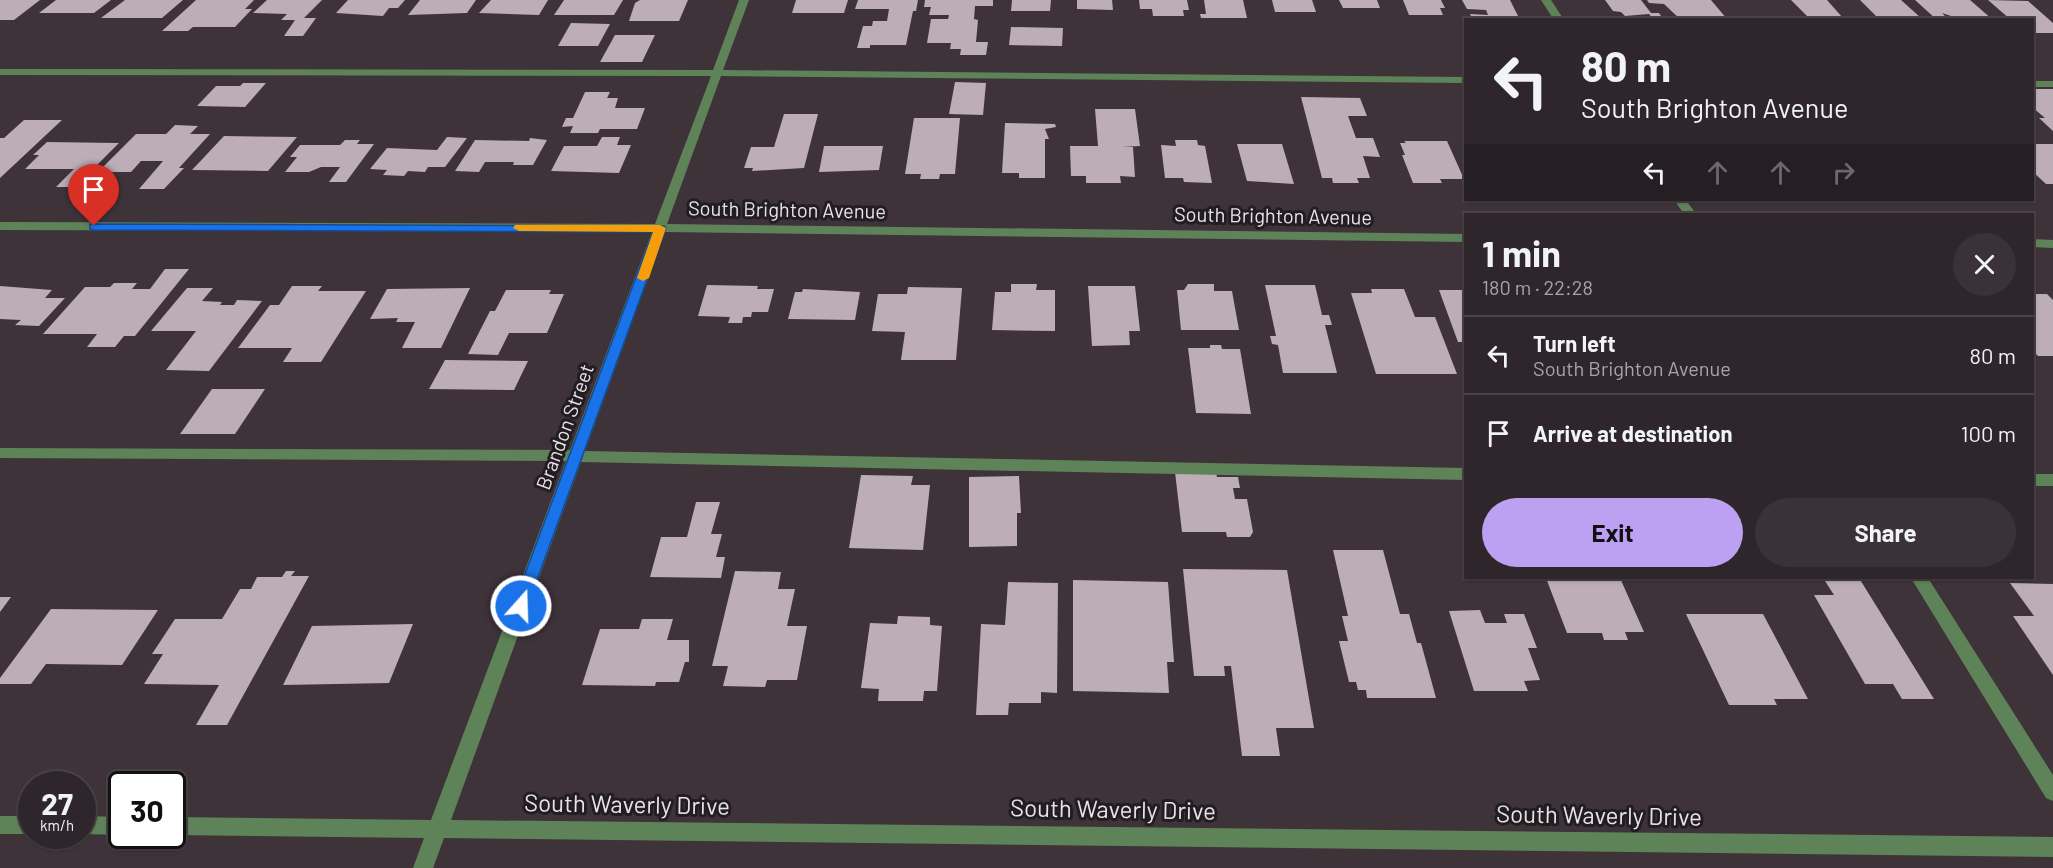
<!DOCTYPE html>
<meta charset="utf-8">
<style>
:root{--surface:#2f262c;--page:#3b3238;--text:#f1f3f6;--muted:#a7a5a9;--line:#4a4348;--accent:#bca0f2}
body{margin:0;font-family:Barlow,sans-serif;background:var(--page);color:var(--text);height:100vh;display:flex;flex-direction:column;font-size:22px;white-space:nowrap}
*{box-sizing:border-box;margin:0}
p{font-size:20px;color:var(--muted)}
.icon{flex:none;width:33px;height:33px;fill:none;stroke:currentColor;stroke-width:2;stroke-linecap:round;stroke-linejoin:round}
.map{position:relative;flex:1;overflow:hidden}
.details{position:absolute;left:1464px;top:213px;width:570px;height:366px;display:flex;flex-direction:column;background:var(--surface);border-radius:0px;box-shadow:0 2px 4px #0004,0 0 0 2px var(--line)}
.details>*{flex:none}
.guide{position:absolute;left:1464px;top:18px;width:570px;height:183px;border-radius:0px;box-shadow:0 2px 4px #0004,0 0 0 2px var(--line);background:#2f262c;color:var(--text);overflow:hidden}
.speed{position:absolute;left:18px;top:771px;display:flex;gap:12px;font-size:30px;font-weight:700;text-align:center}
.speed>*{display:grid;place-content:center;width:78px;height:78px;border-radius:50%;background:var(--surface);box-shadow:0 2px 4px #0004,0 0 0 2px var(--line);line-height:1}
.speed small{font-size:15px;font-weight:400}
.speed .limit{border:3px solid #111;border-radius:9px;background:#fff;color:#111}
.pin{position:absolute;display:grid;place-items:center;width:51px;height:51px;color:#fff;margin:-62px -26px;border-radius:50% 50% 50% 0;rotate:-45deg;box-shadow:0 0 6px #0007}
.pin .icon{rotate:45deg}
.me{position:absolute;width:66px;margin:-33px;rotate:20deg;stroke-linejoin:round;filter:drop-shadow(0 0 4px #0008)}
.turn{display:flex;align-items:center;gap:21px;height:126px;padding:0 18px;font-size:27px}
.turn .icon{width:78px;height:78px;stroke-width:2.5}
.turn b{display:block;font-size:42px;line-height:51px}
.lanes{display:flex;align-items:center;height:57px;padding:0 18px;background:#0003;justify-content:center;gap:30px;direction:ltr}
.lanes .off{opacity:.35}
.round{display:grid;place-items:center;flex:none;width:63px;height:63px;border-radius:32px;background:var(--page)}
.head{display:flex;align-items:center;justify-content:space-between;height:102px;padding:0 18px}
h1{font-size:36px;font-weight:700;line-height:45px}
.primary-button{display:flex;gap:12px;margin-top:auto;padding:12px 18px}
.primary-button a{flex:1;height:69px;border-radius:36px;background:var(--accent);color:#111;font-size:24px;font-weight:700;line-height:69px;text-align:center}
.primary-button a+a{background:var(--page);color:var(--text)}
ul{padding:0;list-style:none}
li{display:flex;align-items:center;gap:18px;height:78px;padding:0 18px;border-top:2px solid var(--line)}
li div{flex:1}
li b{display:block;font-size:22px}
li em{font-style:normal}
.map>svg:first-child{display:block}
.building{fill:#bdadb6}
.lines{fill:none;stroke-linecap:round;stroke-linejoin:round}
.minor{fill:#5f8359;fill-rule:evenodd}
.route{fill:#1a73e8;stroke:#114b97;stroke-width:1.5}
.slow{fill:#f59e0b}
.labels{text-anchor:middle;stroke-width:6;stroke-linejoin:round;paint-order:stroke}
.street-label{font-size:20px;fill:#eae2e6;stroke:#221d20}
.near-street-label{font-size:24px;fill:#eae2e6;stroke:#221d20}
</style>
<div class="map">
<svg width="2053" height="868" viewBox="0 0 2053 868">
<rect width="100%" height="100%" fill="#3f333a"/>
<g class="building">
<path d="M 0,0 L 40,0 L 14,20 L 0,20 Z"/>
<path d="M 56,0 L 111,0 L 94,13 L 39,13 Z"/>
<path d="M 125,0 L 183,0 L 162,18 L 101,18 Z"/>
<path d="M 196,0 L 254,0 L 245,9 L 252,9 L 235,27 L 193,27 L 188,31 L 162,31 Z"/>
<path d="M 267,0 L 322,0 L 304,18 L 316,18 L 303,36 L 284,36 L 295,20 L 281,20 L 287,14 L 253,13 Z"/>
<path d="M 348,0 L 405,0 L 398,8 L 389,8 L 383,16 L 336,13 Z"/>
<path d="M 420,0 L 476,0 L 467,13 L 408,15 Z"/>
<path d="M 491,0 L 548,0 L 539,15 L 479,13 Z"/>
<path d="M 564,0 L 623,0 L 614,15 L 554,15 Z"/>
<path d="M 640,0 L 688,0 L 679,21 L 629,21 L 635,3 Z"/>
<path d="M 796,0 L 848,0 L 844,13 L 792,13 Z"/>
<path d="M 858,0 L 918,0 L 916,11 L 913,11 L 906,45 L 870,45 L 870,48 L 857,48 L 863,26 L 872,26 L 873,21 L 887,21 L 889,9 L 855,9 Z"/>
<path d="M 925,0 L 993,0 L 993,6 L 975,6 L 974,19 L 978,20 L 976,42 L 988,42 L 986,55 L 960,55 L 961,49 L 950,49 L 951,43 L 927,43 L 931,19 L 948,19 L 949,15 L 929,15 L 931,7 L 924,7 Z"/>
<path d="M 1012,0 L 1051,0 L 1050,11 L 1011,11 Z"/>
<path d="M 1077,0 L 1112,0 L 1113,10 L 1077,9 Z"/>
<path d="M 1139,0 L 1187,0 L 1189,10 L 1183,10 L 1184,16 L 1153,16 L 1152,9 L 1140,9 Z"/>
<path d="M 1204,0 L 1243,0 L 1247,18 L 1201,18 L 1200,14 L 1206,14 Z"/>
<path d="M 1272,0 L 1312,0 L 1316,12 L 1275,12 Z"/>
<path d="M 1339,0 L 1377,0 L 1380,8 L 1343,8 Z"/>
<path d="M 1403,0 L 1441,0 L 1445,8 L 1440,8 L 1443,15 L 1409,15 Z"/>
<path d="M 1462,0 L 1510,0 L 1520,20 L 1473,20 L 1470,14 L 1488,15 L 1486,10 L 1467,9 Z"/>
<path d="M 1605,0 L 1641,0 L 1651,13 L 1659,13 L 1663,19 L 1653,19 L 1649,14 L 1625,16 L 1621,12 L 1613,11 Z"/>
<path d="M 1647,0 L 1711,0 L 1727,19 L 1681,20 L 1664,4 L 1649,3 Z"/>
<path d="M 1791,0 L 1827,0 L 1842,17 L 1811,20 Z"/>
<path d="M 1860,0 L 1901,0 L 1921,18 L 1880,20 Z"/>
<path d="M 1915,0 L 1970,0 L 1993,20 L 1951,16 L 1942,13 L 1949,20 L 1937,20 Z"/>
<path d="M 1988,0 L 2028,1 L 2053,23 L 2053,33 L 2032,33 L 2032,20 L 2011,20 Z"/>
<path d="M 571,23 L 610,24 L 598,46 L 558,46 Z"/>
<path d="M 1011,27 L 1063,28 L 1062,46 L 1009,45 Z"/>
<path d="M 615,35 L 655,35 L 642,62 L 600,62 Z"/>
<path d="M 955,82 L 986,83 L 983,115 L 949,114 Z"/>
<path d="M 243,83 L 266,83 L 245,107 L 197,106 L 216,86 L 240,86 Z"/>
<path d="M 2032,89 L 2053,89 L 2053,131 L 2039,118 L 2045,118 L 2032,107 Z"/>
<path d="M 585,92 L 610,92 L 607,98 L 618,98 L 615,108 L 645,108 L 637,129 L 600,129 L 598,133 L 570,133 L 573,126 L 562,127 L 566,118 L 573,118 Z"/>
<path d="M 1301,97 L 1360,98 L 1367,116 L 1348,116 L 1356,138 L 1373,138 L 1380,157 L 1363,156 L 1370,178 L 1357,178 L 1359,183 L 1333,183 L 1332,178 L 1322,178 Z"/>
<path d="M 1095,109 L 1135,109 L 1140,146 L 1122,147 L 1133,147 L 1135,177 L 1120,176 L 1121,183 L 1086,183 L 1086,176 L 1071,176 L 1070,146 L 1098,146 Z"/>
<path d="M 784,114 L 818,114 L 804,168 L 752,171 L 753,168 L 744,168 L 751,147 L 774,147 Z"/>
<path d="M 914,118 L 960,118 L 955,174 L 940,174 L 939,179 L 920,179 L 921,174 L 905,174 Z"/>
<path d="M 24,120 L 62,120 L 0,178 L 0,138 L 4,138 Z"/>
<path d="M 1005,123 L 1055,124 L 1056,127 L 1045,129 L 1049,139 L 1045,139 L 1045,178 L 1019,178 L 1019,173 L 1002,173 Z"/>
<path d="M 175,125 L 198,126 L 190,134 L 210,134 L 179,168 L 184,168 L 164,189 L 139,189 L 163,161 L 141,161 L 131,172 L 98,172 L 136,134 L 166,134 Z"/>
<path d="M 224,136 L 297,137 L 268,171 L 192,170 Z"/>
<path d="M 447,137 L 467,138 L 445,167 L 428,167 L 425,172 L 408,171 L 404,176 L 383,175 L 387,170 L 370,169 L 387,148 L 437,150 Z"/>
<path d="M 602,137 L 620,137 L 617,145 L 631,145 L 619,173 L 551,171 L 564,146 L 597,146 Z"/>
<path d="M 530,138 L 547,140 L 533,165 L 513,165 L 514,162 L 485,162 L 479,172 L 455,171 L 475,140 L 529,141 Z"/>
<path d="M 345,140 L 360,140 L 357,144 L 374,144 L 346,182 L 329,182 L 340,167 L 321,167 L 309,172 L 285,172 L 297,157 L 290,157 L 300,145 L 340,145 Z"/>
<path d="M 1175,140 L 1197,140 L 1198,145 L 1205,146 L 1212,183 L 1184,182 L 1183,178 L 1165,178 L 1161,145 L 1176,146 Z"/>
<path d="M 1404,141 L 1447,141 L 1464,179 L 1440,179 L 1442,183 L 1413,183 L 1402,155 L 1405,155 L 1400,143 L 1406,143 Z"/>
<path d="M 47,142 L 119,143 L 75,187 L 56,187 L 74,169 L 25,169 L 39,155 L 33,155 Z"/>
<path d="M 1237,144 L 1282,144 L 1294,184 L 1247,181 Z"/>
<path d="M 2032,144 L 2053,144 L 2053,184 L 2046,184 L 2032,171 Z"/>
<path d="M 824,146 L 883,146 L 879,170 L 819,172 Z"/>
<path d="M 165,269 L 189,269 L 135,336 L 124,336 L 115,347 L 87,347 L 97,334 L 43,334 L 85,287 L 110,287 L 114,283 L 137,283 L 132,289 L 150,289 Z"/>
<path d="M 1011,284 L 1037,284 L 1036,290 L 1055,290 L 1055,331 L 992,330 L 995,292 L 1011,292 Z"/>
<path d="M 1188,284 L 1214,284 L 1214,291 L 1232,291 L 1239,330 L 1181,330 L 1177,290 L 1184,290 Z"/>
<path d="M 707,285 L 758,286 L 757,289 L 774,289 L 768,312 L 752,312 L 751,317 L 743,317 L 742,323 L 728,323 L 730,317 L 698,316 Z"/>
<path d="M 1265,285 L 1315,285 L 1322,315 L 1329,315 L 1332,325 L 1325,325 L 1337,373 L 1283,373 L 1278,345 L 1272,344 L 1270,336 L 1276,336 Z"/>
<path d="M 0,286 L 52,290 L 45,298 L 65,298 L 39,326 L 15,325 L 21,320 L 0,319 Z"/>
<path d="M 292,286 L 322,286 L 318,291 L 366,291 L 321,362 L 283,362 L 292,348 L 238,348 L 270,305 L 279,305 Z"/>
<path d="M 1088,286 L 1135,286 L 1140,331 L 1129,331 L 1130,345 L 1092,346 Z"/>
<path d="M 908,287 L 962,288 L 956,360 L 901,360 L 905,332 L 872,331 L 878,294 L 907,294 Z"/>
<path d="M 187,288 L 213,288 L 202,301 L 222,302 L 220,305 L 234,305 L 237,300 L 262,301 L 209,371 L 166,370 L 196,331 L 151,331 Z"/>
<path d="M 470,288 L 441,348 L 402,348 L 415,322 L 396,322 L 398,318 L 370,319 L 387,289 Z"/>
<path d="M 803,289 L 860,292 L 855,320 L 788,319 L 795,292 L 802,292 Z"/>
<path d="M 1371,289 L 1404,289 L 1415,317 L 1435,317 L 1457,374 L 1376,374 L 1351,293 L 1372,293 Z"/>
<path d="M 506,290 L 551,290 L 549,294 L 564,294 L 547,333 L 509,333 L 498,355 L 468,354 L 490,311 L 495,311 Z"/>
<path d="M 1439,290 L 1466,290 L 1466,342 L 1458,342 Z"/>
<path d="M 2032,294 L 2047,294 L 2053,300 L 2053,356 L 2038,356 L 2032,350 Z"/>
<path d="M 1210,345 L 1221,345 L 1222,349 L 1240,349 L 1251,414 L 1196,413 L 1188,348 L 1210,348 Z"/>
<path d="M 445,360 L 528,361 L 514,390 L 429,389 Z"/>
<path d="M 212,389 L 265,389 L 235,434 L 180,434 Z"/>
<path d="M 1175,472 L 1216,473 L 1217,477 L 1238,477 L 1240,488 L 1233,488 L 1235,499 L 1247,499 L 1253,532 L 1250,537 L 1227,537 L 1226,532 L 1182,532 Z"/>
<path d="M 861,475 L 913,476 L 911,485 L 930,485 L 923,550 L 849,548 Z"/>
<path d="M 1019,476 L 1021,513 L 1017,513 L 1017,546 L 969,547 L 969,477 Z"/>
<path d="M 696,502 L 720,502 L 711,534 L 722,534 L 716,557 L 725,557 L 721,578 L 650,577 L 661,537 L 687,537 Z"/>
<path d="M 1333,550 L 1383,550 L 1400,614 L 1409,614 L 1417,643 L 1421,643 L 1436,698 L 1367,698 L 1366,690 L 1358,690 L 1356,682 L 1349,682 L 1339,641 L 1348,641 L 1342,616 L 1348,616 Z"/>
<path d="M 1183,569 L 1287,570 L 1314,728 L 1276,728 L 1280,756 L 1242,756 L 1231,666 L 1224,666 L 1225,676 L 1194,676 Z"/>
<path d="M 286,571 L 295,571 L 291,576 L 309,576 L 227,725 L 196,725 L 219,685 L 144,684 L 163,654 L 152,654 L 175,619 L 222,619 L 240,589 L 251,589 L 257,577 L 282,577 Z"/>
<path d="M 735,571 L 781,572 L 778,589 L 795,589 L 787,626 L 807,626 L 797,680 L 767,680 L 765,687 L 723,686 L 728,666 L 712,666 Z"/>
<path d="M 1546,578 L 1620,578 L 1644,632 L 1625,632 L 1628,640 L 1604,640 L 1602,633 L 1567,633 Z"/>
<path d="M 1823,578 L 1859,578 L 1934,699 L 1902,699 L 1893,684 L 1865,684 L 1814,595 L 1834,595 Z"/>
<path d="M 1073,580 L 1168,582 L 1174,662 L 1167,662 L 1169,693 L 1073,691 Z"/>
<path d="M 1008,582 L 1058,583 L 1057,693 L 1041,692 L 1041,703 L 1009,703 L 1008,715 L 976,715 L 981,624 L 1005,625 Z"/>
<path d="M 2010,583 L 2053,584 L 2053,675 L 2013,616 L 2034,616 Z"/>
<path d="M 0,597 L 11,597 L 0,612 Z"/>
<path d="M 51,609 L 158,610 L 122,665 L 46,664 L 31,684 L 0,684 L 0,678 Z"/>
<path d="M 1480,610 L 1485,623 L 1507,623 L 1504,614 L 1524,614 L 1537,648 L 1528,648 L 1540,680 L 1524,681 L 1528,691 L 1474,691 L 1449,611 Z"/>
<path d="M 1686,614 L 1763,614 L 1808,699 L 1774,699 L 1777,705 L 1729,705 Z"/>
<path d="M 898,616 L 930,617 L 930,625 L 942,626 L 937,691 L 924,691 L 923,701 L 878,701 L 879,689 L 861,688 L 870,623 L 897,624 Z"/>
<path d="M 642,619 L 673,619 L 667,640 L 689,640 L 689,662 L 685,662 L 679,682 L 656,682 L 655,686 L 582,685 L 600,629 L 639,629 Z"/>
<path d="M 413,624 L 389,683 L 283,685 L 312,626 Z"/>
</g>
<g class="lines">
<g class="minor">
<path d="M 739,0 L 749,0 L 723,70 L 1466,77 L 1466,83 L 721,76 L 667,224 L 1466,234 L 1466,242 L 665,232 L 585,451 L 1466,468 L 1466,480 L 581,462 L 451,820 L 2053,837 L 2053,857 L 444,838 L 433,868 L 413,868 L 424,838 L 172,835 L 172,817 L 431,820 L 566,461 L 0,458 L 0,448 L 570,450 L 652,232 L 0,230 L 0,222 L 655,224 L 711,76 L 0,75 L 0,69 L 713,70 Z"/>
<path d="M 1541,0 L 1551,0 L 1564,20 L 1554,20 Z"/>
<rect x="2032" y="81" width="21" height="6"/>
<path d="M 1674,200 L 1686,200 L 1696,214 L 1684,214 Z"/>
<path d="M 2032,239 L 2053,240 L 2053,248 L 2032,247 Z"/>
<rect x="2032" y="474" width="21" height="12"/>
<path d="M 1911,578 L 1928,578 L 2053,775 L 2053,801 L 2046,798 Z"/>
<rect x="0" y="816" width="32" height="18"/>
<path d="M 82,816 L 122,817 L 122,835 L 82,834 Z"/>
</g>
</g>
<path class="route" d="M 90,224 L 664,226 L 666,228 L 526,610 L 515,610 L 513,606 L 653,232 L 94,230 L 90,229 Z"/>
<path class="slow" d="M 515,225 L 660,225 L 666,228 L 649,278 L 643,281 L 637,278 L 653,232 L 519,231 L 513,228 Z"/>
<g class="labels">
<g class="street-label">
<text transform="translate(787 210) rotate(1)" y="7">South Brighton Avenue</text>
<text transform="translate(1273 216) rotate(1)" y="7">South Brighton Avenue</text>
<text transform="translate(565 427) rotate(-70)" y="7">Brandon Street</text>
</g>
<g class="near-street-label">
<text transform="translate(627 805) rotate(1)" y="8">South Waverly Drive</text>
<text transform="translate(1113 810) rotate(1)" y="8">South Waverly Drive</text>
<text transform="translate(1599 816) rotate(1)" y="8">South Waverly Drive</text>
</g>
</g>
</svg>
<div class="speed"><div>27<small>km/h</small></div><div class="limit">30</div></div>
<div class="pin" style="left:94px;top:226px;background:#d93025"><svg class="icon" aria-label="arrive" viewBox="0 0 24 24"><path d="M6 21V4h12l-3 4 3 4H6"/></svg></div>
<svg class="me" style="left:521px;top:606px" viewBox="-20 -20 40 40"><circle r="17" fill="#1a73e8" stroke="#fff" stroke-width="3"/><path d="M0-11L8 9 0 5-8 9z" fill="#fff"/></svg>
<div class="guide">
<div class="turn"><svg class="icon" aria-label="left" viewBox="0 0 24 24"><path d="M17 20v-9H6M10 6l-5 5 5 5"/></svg><div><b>80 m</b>South Brighton Avenue</div></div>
<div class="lanes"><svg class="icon" aria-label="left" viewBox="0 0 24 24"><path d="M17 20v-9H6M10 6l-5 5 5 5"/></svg><svg class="icon off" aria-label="ahead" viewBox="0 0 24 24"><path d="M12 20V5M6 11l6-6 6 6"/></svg><svg class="icon off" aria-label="ahead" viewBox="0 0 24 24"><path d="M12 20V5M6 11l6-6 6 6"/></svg><svg class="icon off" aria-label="right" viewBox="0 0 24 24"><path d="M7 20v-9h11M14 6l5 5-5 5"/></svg></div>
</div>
<section class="details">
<div class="head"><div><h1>1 min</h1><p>180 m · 22:28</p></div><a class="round"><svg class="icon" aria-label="close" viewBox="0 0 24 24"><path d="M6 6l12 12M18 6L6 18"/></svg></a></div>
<ul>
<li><svg class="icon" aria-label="left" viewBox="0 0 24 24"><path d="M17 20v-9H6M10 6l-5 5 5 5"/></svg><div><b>Turn left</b><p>South Brighton Avenue</p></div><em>80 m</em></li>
<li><svg class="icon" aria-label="arrive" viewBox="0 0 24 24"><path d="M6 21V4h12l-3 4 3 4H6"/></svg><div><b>Arrive at destination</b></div><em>100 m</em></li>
</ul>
<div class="primary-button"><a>Exit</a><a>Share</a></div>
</section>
</div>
